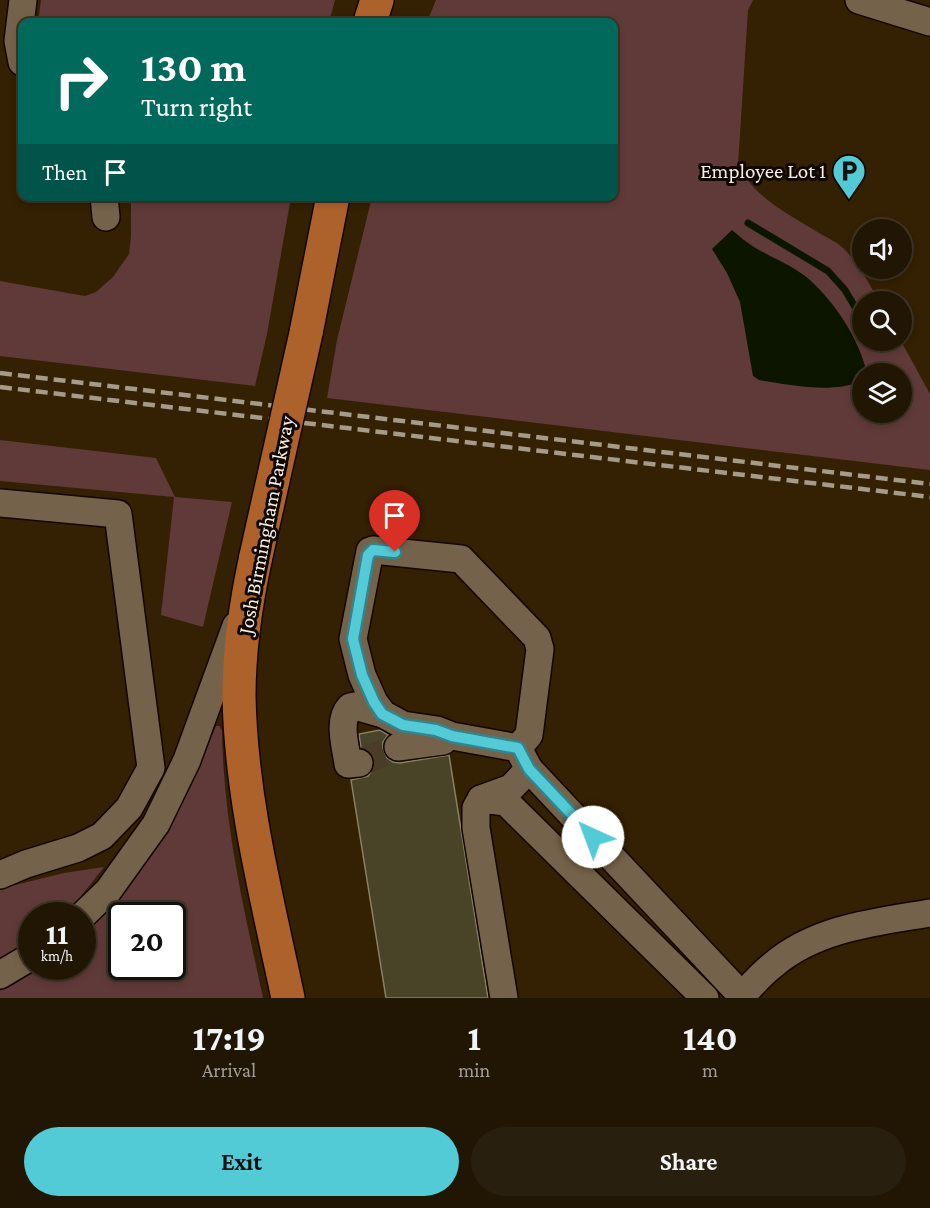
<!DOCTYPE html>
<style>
:root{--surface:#211604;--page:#291f0e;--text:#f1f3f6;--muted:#a29f9a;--line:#3e3526;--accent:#52cbd7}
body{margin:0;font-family:"Crimson Pro",serif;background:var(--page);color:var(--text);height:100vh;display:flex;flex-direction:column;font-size:22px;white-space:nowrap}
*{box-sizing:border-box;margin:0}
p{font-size:20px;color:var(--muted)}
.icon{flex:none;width:33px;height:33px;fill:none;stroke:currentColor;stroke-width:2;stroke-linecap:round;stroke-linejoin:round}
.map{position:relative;height:998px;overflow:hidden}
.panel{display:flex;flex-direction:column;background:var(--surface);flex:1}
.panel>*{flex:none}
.guide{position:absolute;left:18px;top:18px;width:600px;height:183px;border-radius:12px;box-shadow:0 3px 9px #0003,0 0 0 2px var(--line);background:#00695c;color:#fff;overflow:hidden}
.buttons{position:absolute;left:852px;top:219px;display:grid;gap:12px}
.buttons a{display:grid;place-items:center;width:60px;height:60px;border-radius:50%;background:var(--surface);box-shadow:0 3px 9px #0003,0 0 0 2px var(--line);font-size:30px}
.speed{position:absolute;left:18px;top:902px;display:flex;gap:12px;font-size:30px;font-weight:700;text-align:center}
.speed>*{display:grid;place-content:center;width:78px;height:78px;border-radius:50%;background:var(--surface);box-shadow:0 3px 9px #0003,0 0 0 2px var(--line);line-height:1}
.speed small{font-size:15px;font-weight:400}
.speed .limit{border:3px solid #111;border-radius:9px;background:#fff;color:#111}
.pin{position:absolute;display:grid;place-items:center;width:51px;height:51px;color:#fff;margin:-62px -26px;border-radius:50% 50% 50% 0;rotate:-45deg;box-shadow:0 0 6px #0007}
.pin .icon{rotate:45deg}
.me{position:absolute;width:66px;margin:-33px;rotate:317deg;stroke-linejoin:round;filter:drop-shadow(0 0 4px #0008)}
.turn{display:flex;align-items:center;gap:21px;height:126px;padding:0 24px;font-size:27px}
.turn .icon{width:78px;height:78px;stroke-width:2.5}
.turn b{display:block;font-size:42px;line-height:51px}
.then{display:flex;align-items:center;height:57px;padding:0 24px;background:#0003;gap:12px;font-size:22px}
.eta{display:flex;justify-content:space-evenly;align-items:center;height:102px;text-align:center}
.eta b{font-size:36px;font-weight:700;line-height:42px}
.action{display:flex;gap:12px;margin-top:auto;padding:12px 24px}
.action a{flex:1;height:69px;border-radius:36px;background:var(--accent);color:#111;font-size:24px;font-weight:700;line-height:69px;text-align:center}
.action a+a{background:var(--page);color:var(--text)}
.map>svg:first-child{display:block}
.built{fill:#342002;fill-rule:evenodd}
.green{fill:#603a39;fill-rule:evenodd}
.water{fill:#0c1500}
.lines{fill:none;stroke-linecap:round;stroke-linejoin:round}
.stream{stroke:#0c1500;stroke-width:7}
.building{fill:#494428;stroke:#868163;stroke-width:1.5}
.minor-tunnel{stroke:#4b3c27;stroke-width:27;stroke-dasharray:27 14;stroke-linecap:butt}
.minor-casing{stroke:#140600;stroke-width:30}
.major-casing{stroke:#140600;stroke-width:36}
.minor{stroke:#75624a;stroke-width:27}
.major{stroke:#ae622b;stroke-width:33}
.rail{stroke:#a69a88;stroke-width:4.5;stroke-dasharray:12 6;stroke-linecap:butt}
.major-bridge-casing{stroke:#140600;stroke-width:36;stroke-linecap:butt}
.major-bridge{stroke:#ae622b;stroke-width:33}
.route-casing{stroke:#35848c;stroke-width:15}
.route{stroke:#52cbd7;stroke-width:10}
.labels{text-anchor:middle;stroke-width:6;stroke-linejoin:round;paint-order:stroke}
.poi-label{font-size:21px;fill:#f8eddf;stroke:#0f0802;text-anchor:end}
.street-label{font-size:21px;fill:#f8eddf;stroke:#0f0802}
</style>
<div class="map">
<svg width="930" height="998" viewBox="0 0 930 998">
<rect width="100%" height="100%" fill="#2c1d06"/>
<path class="built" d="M 0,0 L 930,0 L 930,998 L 0,998 ZM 22,22 L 614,22 L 614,196 L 22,196 ZM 862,230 L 902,230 L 902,268 L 862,268 ZM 862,302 L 902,302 L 902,340 L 862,340 ZM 862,374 L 902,374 L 902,412 L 862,412 ZM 32,915 L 82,915 L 82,966 L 32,966 ZM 122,915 L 172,915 L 172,966 L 122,966 Z"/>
<g class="green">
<path d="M 41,0 L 335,0 L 329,22 L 38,22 Z"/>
<path d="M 436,0 L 753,0 L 748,10 L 738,165 C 757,200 787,213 819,233 C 828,238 839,243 846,251 C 860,265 869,284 879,301 L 862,302 L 862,340 L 901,341 L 930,394 L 930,470 L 327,398 L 337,340 L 372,197 L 614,196 L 614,22 L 427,22 ZM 862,374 L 902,374 L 902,412 L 862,412 Z"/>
<path d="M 131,197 L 291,197 L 267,334 L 255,386 L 0,356 L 0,281 L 85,296 L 96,292 L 113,277 L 129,254 L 131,236 Z"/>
<path d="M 0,440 L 156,458 L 175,497 L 232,502 L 203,627 L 161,615 L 174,497 L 0,481 Z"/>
<path d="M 216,726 L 219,726 L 222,730 C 223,822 244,909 263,998 L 0,998 L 0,991 L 41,966 L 82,966 L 83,931 L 164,835 L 191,786 ZM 122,915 L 172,915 L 172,966 L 122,966 Z"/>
<path d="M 104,867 L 66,915 L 32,915 L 31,941 L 0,961 L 0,881 L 15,885 L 64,873 Z"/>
</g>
<path class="water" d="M 732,230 C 739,236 746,242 754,247 C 772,258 794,266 810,280 C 836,304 859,339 867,373 L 862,374 L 862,381 C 831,394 792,385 759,380 L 753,376 L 740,302 L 727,273 L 712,249 Z"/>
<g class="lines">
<g class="stream">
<path d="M 748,223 L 828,271 L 845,290 L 862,319"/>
<path d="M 876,340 L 880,346"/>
</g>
</g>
<path class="building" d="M 380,730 L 388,735 L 383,742 L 383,750 L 386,757 L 393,762 L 400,763 L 449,755 L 488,998 L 386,998 L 351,780 L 368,776 L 373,769 L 375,761 L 372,754 L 366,749 L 361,748 L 359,734 Z"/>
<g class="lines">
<path class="minor-tunnel" d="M 359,763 L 398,747"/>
<defs>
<g id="minor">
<path d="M 859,0 L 930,22"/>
<path d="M 22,62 L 18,41 L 23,0"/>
<path d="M 104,196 L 106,217"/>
<path d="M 0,503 L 118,514 L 151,768 L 129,808 L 102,836 L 78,848 L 26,864 L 0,875"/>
<path d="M 398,747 L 443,741"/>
<path d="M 518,748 L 529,735 L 540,649 L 537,638 L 461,559 L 373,550 L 370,551 L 353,639 L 362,675 L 374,702 L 383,714 L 403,725 L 437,730 L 452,736 L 518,748 L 529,769 L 742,996"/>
<path d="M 359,763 L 348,764 C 346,747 337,721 350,707 L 355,706 L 383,714"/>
<path d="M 481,799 L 506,802 L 705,998"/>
<path d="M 82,916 L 108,891 L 156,824 L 187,760 L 236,626"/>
<path d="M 0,975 L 32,956"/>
<path d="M 504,998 L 476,828 L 476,808 L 481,799 L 511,788 L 529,769"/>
<path d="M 740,998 C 750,987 761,974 773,965 C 816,928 876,922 930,913"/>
</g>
<g id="major">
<path d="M 370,22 L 377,0"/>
<path d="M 306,333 L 333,196"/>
<path d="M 256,556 C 246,602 239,649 239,696 C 241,799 267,898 288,998"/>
</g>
</defs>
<use href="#minor" class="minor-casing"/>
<use href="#major" class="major-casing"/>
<use href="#minor" class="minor"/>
<use href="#major" class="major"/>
<g class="rail">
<path d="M 0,373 L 930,484"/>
<path d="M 0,387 L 930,497"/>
</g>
<defs>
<path id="major-bridge" d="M 256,556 L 306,333"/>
</defs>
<use href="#major-bridge" class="major-bridge-casing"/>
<use href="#major-bridge" class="major-bridge"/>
</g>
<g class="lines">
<defs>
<path id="route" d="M 395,552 L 373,550 L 368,555 L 353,639 L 362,675 L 374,702 L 382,714 L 403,725 L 436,730 L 452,736 L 518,748 L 529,769 L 593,837"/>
</defs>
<use href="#route" class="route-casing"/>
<use href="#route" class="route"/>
</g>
<defs>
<symbol id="parking-pin" viewBox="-11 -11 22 30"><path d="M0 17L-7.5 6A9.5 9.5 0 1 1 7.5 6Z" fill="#52cbd7" stroke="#0f0802"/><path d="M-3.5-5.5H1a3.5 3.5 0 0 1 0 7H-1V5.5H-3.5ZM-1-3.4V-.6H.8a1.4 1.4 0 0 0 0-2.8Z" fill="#111"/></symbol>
</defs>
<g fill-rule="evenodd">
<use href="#parking-pin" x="830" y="152" width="38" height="52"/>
</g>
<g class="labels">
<g class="poi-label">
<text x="826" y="178">Employee Lot 1</text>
</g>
<g class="street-label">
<text transform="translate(266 525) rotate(-79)" y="7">Josh Birmingham Parkway</text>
</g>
</g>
</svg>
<div class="buttons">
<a><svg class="icon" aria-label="sound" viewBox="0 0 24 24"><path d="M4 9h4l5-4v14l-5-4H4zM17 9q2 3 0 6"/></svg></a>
<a><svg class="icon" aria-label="search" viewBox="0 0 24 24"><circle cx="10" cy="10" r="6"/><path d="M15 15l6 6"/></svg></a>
<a><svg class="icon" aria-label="layers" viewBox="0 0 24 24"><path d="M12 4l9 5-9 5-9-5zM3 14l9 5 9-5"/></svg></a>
</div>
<div class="speed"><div>11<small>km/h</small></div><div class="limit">20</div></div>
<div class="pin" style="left:395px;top:552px;background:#d93025"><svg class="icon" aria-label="arrive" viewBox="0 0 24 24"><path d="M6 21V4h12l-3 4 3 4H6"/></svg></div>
<svg class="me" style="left:593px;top:837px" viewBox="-20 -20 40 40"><circle r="19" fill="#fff"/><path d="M0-13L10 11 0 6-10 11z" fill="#52cbd7"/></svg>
<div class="guide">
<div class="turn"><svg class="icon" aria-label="right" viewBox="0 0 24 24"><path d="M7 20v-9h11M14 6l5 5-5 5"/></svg><div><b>130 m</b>Turn right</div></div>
<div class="then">Then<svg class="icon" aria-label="arrive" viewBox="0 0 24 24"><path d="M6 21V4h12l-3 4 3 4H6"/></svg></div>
</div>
</div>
<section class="panel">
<div class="eta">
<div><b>17:19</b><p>Arrival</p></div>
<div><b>1</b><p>min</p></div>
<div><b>140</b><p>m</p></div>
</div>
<div class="action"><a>Exit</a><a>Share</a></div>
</section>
